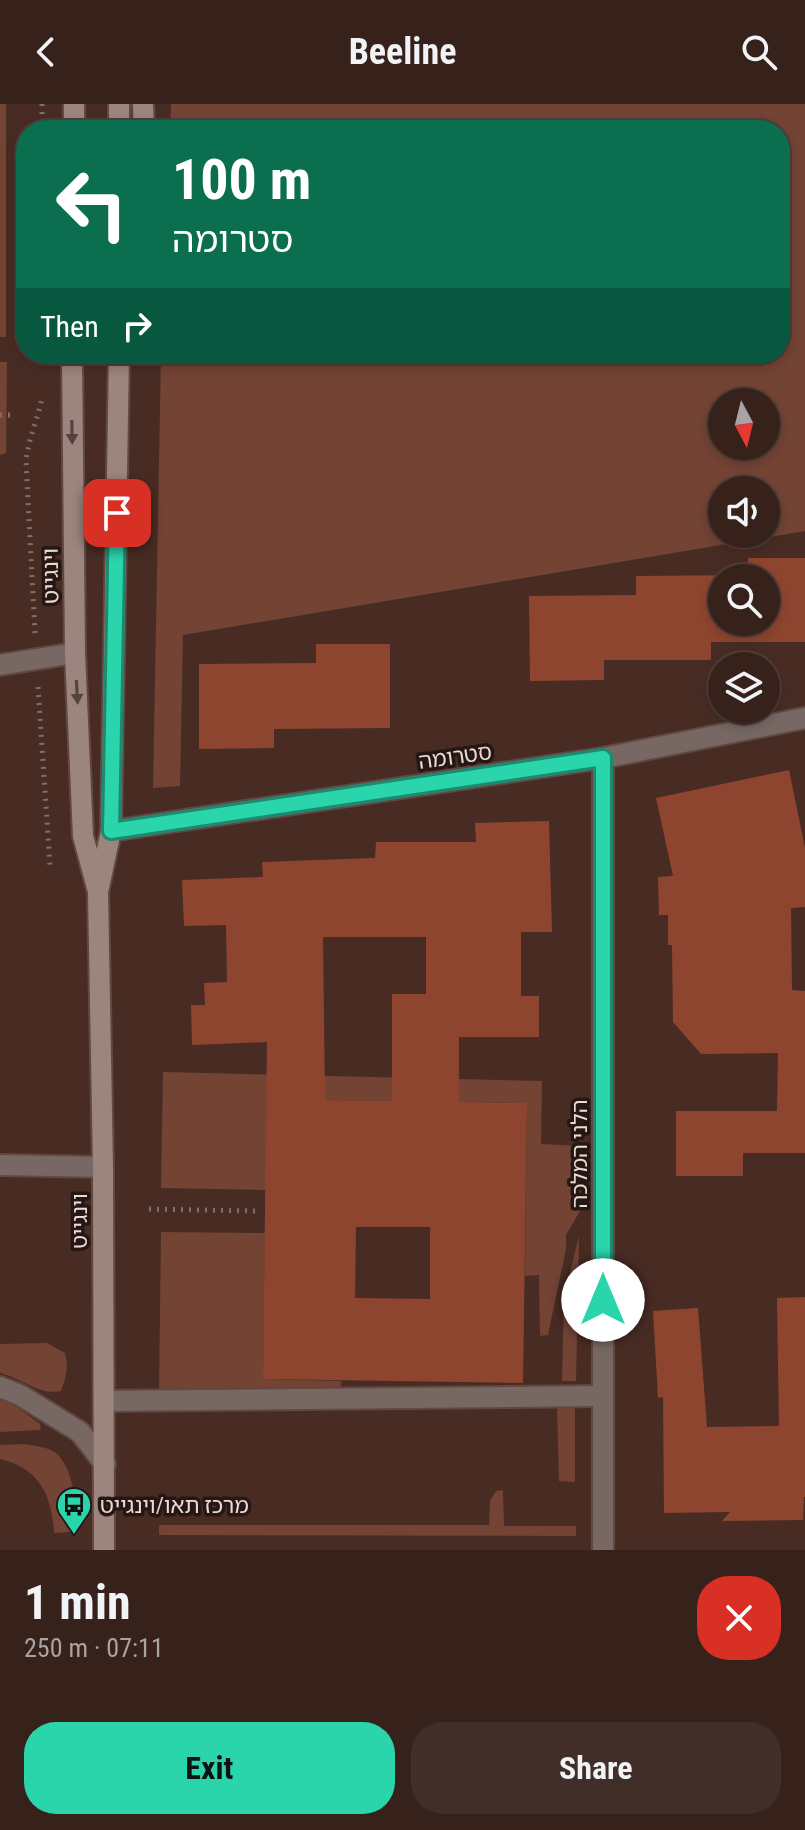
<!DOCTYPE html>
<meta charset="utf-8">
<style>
:root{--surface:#36211b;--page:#412e28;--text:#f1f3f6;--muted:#aaa3a3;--line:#503e3a;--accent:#2ad5ac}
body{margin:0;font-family:"Roboto Condensed","Noto Sans Hebrew",sans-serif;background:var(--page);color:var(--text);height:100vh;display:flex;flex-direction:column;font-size:30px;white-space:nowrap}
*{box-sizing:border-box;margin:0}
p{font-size:26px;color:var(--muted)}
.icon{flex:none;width:44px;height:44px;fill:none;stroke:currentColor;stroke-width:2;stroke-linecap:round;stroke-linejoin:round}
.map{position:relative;height:1446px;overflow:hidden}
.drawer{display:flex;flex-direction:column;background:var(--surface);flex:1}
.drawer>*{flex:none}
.hud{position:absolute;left:16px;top:16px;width:774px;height:244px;border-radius:32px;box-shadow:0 4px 12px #0003,0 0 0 2px var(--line);background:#0b6e4f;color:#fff;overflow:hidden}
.needle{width:52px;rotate:173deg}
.fabs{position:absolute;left:708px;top:284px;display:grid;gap:16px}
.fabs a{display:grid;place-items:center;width:72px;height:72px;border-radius:50%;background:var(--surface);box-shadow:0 4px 12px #0003,0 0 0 2px var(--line);font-size:40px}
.pin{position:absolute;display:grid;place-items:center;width:68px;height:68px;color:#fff;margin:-34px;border-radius:16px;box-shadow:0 4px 12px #0006}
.me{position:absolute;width:88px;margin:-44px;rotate:0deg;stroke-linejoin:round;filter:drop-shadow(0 0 6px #0008)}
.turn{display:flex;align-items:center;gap:28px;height:168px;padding:0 24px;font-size:36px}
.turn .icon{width:104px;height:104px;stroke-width:2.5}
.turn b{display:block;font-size:56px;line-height:68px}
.then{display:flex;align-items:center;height:76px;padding:0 24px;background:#0003;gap:16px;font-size:30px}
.round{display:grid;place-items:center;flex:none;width:84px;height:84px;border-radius:32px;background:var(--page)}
.head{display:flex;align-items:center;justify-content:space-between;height:136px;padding:0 24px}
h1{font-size:48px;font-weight:700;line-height:60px}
.action{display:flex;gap:16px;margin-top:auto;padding:16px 24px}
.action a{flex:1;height:92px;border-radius:32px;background:var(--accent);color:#111;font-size:32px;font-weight:700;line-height:92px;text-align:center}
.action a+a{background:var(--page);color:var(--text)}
header{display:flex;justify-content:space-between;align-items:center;height:104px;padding:0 24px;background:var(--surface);font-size:36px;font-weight:700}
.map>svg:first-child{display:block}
.green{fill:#734334;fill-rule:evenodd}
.building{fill:#8e452f;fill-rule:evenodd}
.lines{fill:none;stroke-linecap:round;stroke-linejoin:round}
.lane-casing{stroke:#624840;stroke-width:24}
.street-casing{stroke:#624840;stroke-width:24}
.secondary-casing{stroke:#624840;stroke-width:24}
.path{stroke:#856c65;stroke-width:5;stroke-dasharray:2 6;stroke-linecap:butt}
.lane{stroke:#776864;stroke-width:20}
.street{stroke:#776864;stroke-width:20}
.secondary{stroke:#9c857e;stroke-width:20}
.oneway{fill:#55443e}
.route-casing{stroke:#1b8a70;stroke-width:20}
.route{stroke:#2ad5ac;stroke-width:14}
.labels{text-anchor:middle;stroke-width:7;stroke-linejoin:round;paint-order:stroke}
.street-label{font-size:22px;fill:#ecd9d3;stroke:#251814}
.poi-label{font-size:22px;fill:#ecd9d3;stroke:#251814;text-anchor:start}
</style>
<header><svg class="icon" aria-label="back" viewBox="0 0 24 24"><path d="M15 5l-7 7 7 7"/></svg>Beeline<svg class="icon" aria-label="search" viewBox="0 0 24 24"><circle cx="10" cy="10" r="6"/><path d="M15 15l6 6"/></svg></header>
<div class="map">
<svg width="805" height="1446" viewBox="0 0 805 1446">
<rect width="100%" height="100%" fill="#482c24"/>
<g class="green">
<rect x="0" y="0" width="6" height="233"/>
<path d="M 171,0 L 805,0 L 805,427 L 183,531 L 180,682 L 153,684 L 161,250 L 780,250 L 780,26 L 170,26 ZM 722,298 L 766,298 L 766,342 L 722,342 ZM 722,386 L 766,386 L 766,430 L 722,430 Z"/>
<path d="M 0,258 L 7,258 L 6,349 L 0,351 Z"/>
<path d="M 163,968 L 542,977 L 541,1040 L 579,1042 L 580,1107 L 566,1131 L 566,1145 L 548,1231 L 540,1232 L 539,1171 L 525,1172 L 527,999 L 267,995 L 266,1086 L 161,1084 Z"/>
<path d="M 161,1128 L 265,1129 L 263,1275 L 341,1277 L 340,1292 L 159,1290 Z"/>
<path d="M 579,1132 L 576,1277 L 562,1277 L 564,1193 Z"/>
<path d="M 47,1239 L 65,1249 C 69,1264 66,1274 61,1287 C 40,1292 21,1274 0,1269 L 0,1240 Z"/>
<path d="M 0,1295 L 11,1299 L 39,1319 L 41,1323 L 40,1326 L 0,1328 Z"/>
<path d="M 557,1301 L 575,1301 L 575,1378 L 559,1377 Z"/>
<path d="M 25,1340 C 35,1342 48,1343 56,1349 C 74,1365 76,1401 75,1423 L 70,1428 L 54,1429 C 52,1391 39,1364 0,1355 L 0,1341 Z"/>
<path d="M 503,1386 L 504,1422 L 576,1422 L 576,1432 L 159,1431 L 159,1421 L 489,1421 L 490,1397 L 496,1387 Z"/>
</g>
<g class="building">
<path d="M 748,454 L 805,454 L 805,538 L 711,538 L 711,556 L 604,556 L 604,576 L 530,577 L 529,492 L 636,491 L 636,472 L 748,471 ZM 722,474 L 766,474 L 766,518 L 722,518 Z"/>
<path d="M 316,540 L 390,540 L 390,624 L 274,625 L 274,644 L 199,645 L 199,560 L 316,559 Z"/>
<path d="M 789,666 L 805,744 L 805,803 L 791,804 L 792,886 L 805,887 L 805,1049 L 743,1049 L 743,1072 L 676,1072 L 676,1007 L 777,1007 L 778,949 L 701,950 L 673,918 L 672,841 L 668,841 L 668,811 L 659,811 L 658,773 L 673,772 L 656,694 Z"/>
<path d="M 549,717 L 552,828 L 521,828 L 521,892 L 539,892 L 539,933 L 459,933 L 459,998 L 527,999 L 523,1279 L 263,1275 L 267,938 L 192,941 L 191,901 L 205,901 L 204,879 L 227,878 L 226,821 L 184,822 L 182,776 L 263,773 L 262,758 L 375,754 L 376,738 L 476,738 L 475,719 ZM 323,833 L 426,833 L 426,890 L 392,890 L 392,997 L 325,996 ZM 356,1123 L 430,1123 L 430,1195 L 355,1194 Z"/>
<path d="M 805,1193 L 805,1393 L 804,1393 L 803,1416 L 722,1417 L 730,1408 L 664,1409 L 663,1293 L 658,1294 L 653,1207 L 698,1204 L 707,1323 L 779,1322 L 777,1194 Z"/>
</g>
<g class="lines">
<defs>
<path id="lane" d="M 105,1297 L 603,1292"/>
<g id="street">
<path d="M 0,561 L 75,549"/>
<path d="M 111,727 L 603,654 L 805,614"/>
<path d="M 0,1061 L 103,1063"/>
<path d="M 0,1283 L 20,1291 L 80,1328 L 105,1360"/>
<path d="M 603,1446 L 603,654"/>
</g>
<g id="secondary">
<path d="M 119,0 L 119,26"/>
<path d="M 143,0 L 144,26"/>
<path d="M 74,26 L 74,0"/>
<path d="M 72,250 L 75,549 L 83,732 L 97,784"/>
<path d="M 104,1446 L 103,1063 L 98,788 L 111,727 L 119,250"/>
</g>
</defs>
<use href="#lane" class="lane-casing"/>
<use href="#street" class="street-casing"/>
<use href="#secondary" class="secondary-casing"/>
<g class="path">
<path d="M 42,0 L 42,26"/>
<path d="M 0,311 L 16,311"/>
<path d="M 35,529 L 26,358 C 28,335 38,315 42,293"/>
<path d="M 38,583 L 50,761"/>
<path d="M 149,1105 L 255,1107"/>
</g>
<use href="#lane" class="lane"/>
<use href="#street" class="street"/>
<use href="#secondary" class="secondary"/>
</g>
<defs><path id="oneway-solid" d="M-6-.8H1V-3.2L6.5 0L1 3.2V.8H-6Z" transform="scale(2)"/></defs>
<g class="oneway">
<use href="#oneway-solid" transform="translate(72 328) rotate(89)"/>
<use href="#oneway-solid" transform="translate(77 588) rotate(87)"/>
</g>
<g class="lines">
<defs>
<path id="route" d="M 117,409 L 111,727 L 603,654 L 603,1196"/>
</defs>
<use href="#route" class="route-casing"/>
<use href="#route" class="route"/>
</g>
<defs>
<symbol id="bus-pin" viewBox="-11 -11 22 30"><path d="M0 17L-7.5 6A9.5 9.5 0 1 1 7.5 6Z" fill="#2ad5ac" stroke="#251814"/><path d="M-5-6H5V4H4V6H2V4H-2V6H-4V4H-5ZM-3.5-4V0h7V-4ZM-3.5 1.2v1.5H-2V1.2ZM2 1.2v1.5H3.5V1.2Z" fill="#111"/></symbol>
</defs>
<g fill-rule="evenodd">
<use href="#bus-pin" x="54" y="1381" width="40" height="54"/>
</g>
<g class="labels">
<g class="street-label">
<text transform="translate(50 472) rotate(-91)" y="8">וינגייט</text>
<text transform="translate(455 652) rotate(-8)" y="8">סטרומה</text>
<text transform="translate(579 1050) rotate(-90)" y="8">הלני המלכה</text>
<text transform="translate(79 1117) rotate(-90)" y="8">וינגייט</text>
</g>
<g class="poi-label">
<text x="100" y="1409">מרכז תאו/וינגייט</text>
</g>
</g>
</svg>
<div class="fabs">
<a><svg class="needle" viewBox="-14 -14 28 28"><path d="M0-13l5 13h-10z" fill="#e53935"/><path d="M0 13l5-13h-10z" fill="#aaa3a3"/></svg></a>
<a><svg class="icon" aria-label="sound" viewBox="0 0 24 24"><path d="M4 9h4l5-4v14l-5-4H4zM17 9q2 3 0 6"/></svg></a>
<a><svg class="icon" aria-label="search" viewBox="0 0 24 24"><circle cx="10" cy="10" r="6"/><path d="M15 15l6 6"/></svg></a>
<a><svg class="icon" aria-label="layers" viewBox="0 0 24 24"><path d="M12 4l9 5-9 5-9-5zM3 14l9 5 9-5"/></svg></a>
</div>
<div class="pin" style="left:117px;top:409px;background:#d93025"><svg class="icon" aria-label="arrive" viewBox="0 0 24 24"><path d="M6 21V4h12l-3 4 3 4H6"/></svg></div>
<svg class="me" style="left:603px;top:1196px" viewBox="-20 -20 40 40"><circle r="19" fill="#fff"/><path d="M0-13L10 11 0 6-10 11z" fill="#2ad5ac"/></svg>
<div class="hud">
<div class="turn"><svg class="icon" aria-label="left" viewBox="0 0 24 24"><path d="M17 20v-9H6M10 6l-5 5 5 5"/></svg><div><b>100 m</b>סטרומה</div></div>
<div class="then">Then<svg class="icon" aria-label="right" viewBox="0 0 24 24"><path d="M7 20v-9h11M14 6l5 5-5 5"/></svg></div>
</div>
</div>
<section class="drawer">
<div class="head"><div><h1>1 min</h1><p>250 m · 07:11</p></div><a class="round" style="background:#d93025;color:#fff"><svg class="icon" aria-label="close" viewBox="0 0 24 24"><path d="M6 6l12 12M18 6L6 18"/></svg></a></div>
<div class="action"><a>Exit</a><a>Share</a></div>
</section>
